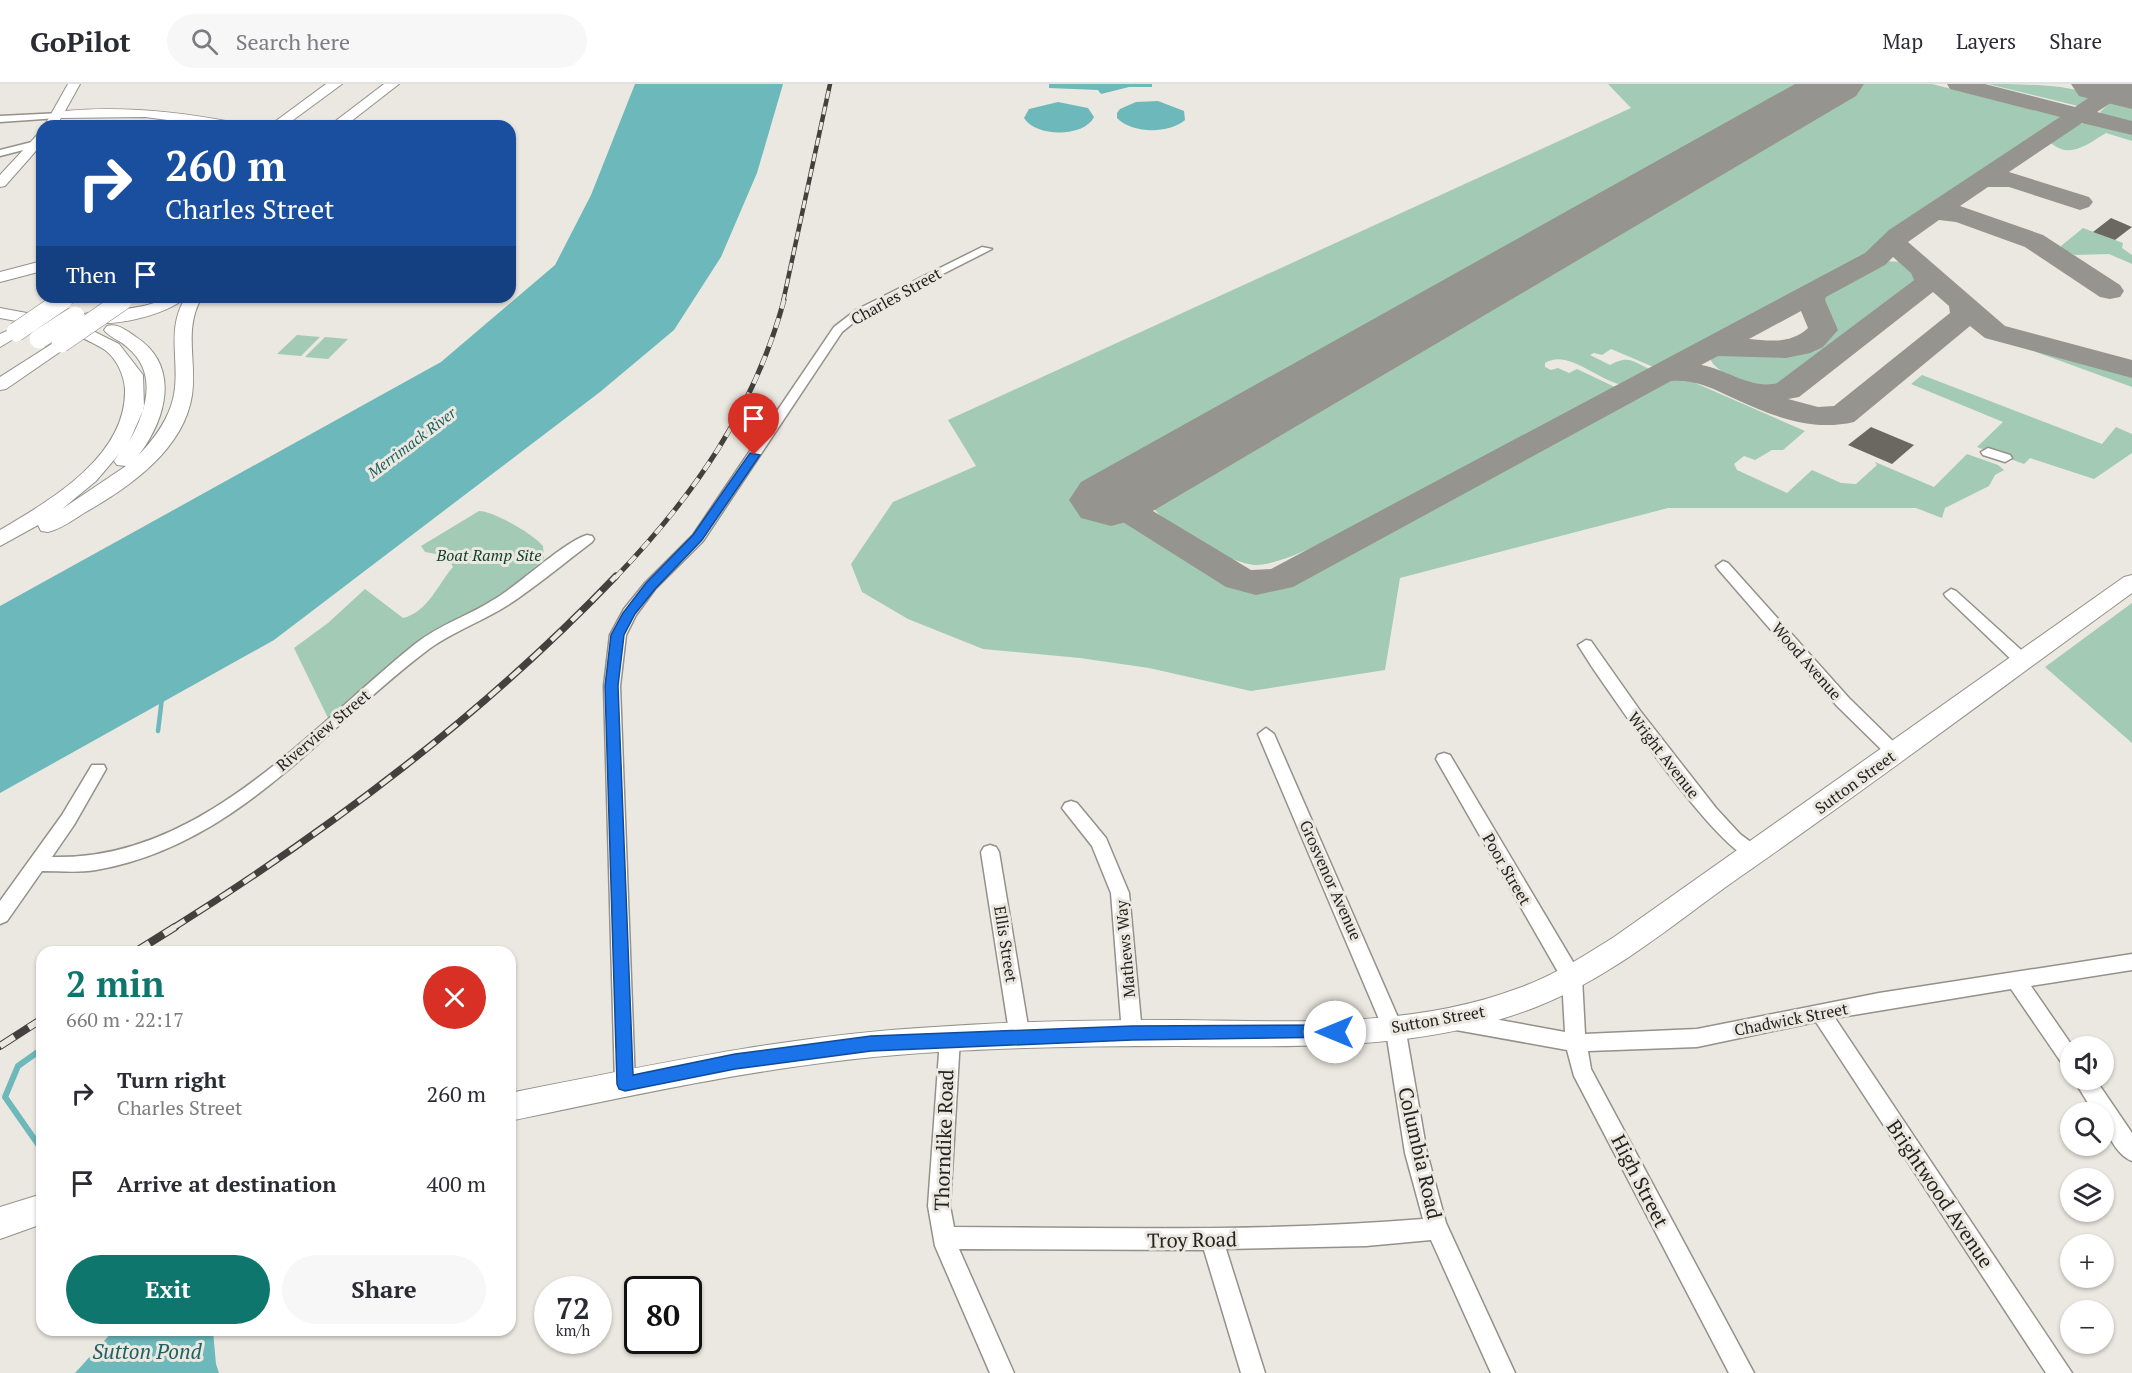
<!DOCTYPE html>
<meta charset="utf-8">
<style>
:root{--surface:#fff;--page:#f7f7f7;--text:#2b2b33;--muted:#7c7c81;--line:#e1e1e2;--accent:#0f766e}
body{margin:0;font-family:"PT Serif",serif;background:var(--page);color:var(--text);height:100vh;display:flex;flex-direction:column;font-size:22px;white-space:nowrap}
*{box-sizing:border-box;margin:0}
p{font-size:20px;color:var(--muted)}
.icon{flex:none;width:33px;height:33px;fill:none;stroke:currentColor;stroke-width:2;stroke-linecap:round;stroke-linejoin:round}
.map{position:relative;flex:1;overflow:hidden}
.details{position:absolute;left:36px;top:862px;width:480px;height:390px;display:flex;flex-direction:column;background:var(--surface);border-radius:18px;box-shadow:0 2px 4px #0004}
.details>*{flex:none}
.guide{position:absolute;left:36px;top:36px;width:480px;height:183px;border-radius:18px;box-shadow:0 2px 4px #0004;background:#1a4fa0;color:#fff;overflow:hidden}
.fabs{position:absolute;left:2060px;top:952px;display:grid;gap:12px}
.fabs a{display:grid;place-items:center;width:54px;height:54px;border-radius:50%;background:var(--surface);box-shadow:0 2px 4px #0004;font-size:30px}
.speed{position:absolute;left:534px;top:1192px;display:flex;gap:12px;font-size:30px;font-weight:700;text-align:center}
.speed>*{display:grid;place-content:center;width:78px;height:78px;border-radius:50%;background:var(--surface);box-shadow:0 2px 4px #0004;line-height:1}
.speed small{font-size:15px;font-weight:400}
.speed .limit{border:3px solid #111;border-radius:9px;background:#fff;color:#111}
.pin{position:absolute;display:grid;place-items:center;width:51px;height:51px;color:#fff;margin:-62px -26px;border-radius:50% 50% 50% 0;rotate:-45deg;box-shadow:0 0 6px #0007}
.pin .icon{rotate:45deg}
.me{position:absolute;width:66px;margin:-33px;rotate:270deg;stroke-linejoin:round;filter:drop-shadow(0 0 4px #0008)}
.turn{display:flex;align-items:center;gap:21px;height:126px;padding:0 30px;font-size:27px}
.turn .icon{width:78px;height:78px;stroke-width:2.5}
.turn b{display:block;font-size:42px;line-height:51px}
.then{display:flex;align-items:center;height:57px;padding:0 30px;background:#0003;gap:12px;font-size:22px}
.round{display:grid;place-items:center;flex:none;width:63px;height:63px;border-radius:32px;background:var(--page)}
.overview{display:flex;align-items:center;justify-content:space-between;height:102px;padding:0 30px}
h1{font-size:36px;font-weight:700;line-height:45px;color:var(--accent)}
.cta{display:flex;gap:12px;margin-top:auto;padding:12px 30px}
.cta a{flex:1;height:69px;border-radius:36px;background:var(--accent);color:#fff;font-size:24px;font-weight:700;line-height:69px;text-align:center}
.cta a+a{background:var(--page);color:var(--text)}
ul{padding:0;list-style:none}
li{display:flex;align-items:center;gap:18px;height:90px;padding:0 30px}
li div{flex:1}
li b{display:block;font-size:22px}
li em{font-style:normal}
header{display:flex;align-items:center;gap:36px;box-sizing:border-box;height:84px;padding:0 30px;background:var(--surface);border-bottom:2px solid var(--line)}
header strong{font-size:28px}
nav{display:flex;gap:33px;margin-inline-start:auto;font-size:21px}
.search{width:420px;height:54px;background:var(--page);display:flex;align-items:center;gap:15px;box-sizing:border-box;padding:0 21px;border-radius:33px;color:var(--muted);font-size:22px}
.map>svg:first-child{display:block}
.green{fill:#a3cab5}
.water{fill:#6db8ba}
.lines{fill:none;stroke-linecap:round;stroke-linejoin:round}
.stream-far1{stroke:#6db8ba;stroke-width:4.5}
.stream{stroke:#6db8ba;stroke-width:6}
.taxiway{fill:#96948e;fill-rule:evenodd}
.runway{fill:#96948e;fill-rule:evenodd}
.building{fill:#6a6861}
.minor-casing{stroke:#93918a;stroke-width:3}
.major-casing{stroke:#93918a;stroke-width:2}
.highway-casing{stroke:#93918a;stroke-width:2}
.minor{fill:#fff;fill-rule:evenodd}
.major{fill:#fff;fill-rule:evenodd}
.highway{fill:#fff;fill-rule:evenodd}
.rail-far3-casing{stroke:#42413d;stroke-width:4.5}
.rail-far2-casing{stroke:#42413d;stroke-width:5}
.rail-far1-casing{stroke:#42413d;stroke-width:7}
.rail-casing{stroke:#42413d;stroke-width:8}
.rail-far3{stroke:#eae8e0;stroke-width:3;stroke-dasharray:8;stroke-linecap:butt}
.rail-far2{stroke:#eae8e0;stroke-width:4;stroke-dasharray:10;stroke-linecap:butt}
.rail-far1{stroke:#eae8e0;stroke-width:4.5;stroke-dasharray:14;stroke-linecap:butt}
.rail{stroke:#eae8e0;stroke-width:6;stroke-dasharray:17;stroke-linecap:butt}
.highway-bridge-far1-casing{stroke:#93918a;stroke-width:16;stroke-linecap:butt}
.highway-bridge-casing{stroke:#93918a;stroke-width:20;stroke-linecap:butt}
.highway-bridge-far1{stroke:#fff;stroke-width:15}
.highway-bridge{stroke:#fff;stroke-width:19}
.route{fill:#1a73e8;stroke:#114b97;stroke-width:1.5}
.labels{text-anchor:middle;stroke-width:6;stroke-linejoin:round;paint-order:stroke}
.far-water-label{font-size:15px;font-style:italic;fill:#216061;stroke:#eae8e0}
.street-label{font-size:16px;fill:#242320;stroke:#eae8e0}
.park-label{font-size:16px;font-style:italic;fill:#0d3e2a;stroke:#eae8e0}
.near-street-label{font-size:20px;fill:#242320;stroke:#eae8e0}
.near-water-label{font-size:21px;font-style:italic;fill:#216061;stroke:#eae8e0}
</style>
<header>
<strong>GoPilot</strong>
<div class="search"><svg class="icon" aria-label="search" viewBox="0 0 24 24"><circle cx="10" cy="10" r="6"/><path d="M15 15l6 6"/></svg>Search here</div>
<nav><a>Map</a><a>Layers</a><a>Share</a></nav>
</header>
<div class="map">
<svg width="2132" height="1289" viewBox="0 0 2132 1289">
<rect width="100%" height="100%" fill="#eae8e0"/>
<g class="green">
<path d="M 1608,0 L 1808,0 L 1083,406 L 1228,499 C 1254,509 1275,506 1299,493 L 1660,297 L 1673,294 L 1693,298 L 1805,347 L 1783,366 L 1772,366 L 1755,376 L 1744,372 L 1734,380 L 1737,386 L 1787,409 L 1812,386 L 1841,399 L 1856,400 L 1877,381 L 1875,378 L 1934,403 L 1967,370 L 1998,381 L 2004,386 L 1995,391 L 1989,402 L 1945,424 L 1942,434 L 1916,424 L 1668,424 L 1400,494 L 1385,586 L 1251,607 L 1149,584 L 1080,574 L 983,565 L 908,535 L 862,508 L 851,480 L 893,418 L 976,382 L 948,336 L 1631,24 Z"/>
<path d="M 1864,0 L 1932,0 L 2065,34 L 1910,137 L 1868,171 L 1656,284 L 1611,265 L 1602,271 L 1594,269 L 1590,271 L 1610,281 C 1629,271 1632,277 1651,286 L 1624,301 C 1599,298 1568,264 1545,279 L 1545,283 L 1551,286 L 1558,284 L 1569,289 L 1577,285 L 1617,304 L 1437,401 L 1313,463 C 1296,471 1274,480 1256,481 C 1232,481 1160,440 1150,419 L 1156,414 Z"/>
<path d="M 1988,0 C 2014,0 2078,0 2094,13 L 2082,23 Z"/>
<path d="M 2132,16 L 2132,40 L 2107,34 L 2100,28 L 2111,18 Z"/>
<path d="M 2084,39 L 2132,48 L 2132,57 L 2106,49 C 2089,59 2070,76 2051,59 L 2076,41 Z"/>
<path d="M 2083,144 L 2123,159 L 2122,164 L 2132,171 L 2132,180 L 2109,170 L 2075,171 L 2062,165 L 2061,162 Z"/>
<path d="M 1886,177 L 1902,178 L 1917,188 L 1918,193 L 1779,298 C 1760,308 1719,293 1710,275 L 1718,266 L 1796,272 L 1834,250 L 1819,212 Z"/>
<path d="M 297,251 L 320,253 L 301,272 L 277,270 Z"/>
<path d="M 325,253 L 348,255 L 328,275 L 305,273 Z"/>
<path d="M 2033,263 L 2132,289 L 2132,303 L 2036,268 Z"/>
<path d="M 1922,291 L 2102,360 L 2116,343 L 2132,350 L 2132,369 L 2094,395 L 2030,374 L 2024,380 L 1977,363 L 2003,338 L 1911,300 Z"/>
<path d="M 479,427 C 493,427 534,450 543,462 L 544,475 L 496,516 L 426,552 L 329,636 L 294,564 L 328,539 L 365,505 L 403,534 C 428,528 438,500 453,483 L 447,472 L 425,468 L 421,462 Z"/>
<path d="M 2132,519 L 2132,659 L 2045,583 Z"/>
</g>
<g class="water">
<path d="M 635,0 L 783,0 L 757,89 L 721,173 L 674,246 L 600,308 L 274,556 L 0,709 L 0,522 L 441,278 L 555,181 L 591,111 Z"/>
<path d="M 1049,0 L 1152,0 L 1152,3 L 1129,3 L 1101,10 L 1098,6 L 1049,4 Z"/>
<path d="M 1158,17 L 1184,27 L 1185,36 C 1168,50 1133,50 1117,34 L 1117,29 L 1120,25 L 1136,18 Z"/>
<path d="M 1058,18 L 1088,24 L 1094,33 C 1084,54 1035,53 1024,34 L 1029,25 Z"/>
<path d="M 114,1246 L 213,1247 L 216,1280 L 219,1289 L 75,1289 Z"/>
</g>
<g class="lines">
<path class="stream-far1" d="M 158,647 L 162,614"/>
<path class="stream" d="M 42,965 L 18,982 L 5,1013 L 42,1066"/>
<path class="taxiway" d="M 1947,0 L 1985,0 L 2075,23 L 2109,0 L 2132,0 L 2132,5 L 2097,28 L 2132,37 L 2132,51 L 2082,39 L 2009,88 L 2089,113 L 2093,118 L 2089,123 L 2080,126 L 2009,103 L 1988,103 L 1960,122 L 2043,151 L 2120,201 L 2124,207 L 2120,213 L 2110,215 L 2100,213 L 2025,163 L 1956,138 L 1939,136 L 1908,158 L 2005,242 L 2132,276 L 2132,294 L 1985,254 L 1970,242 L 1854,338 C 1811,348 1772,332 1733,314 C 1712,304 1694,295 1671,297 L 1293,503 L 1256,511 L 1226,503 L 1099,423 L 1094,416 L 1099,409 L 1111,406 L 1123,409 L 1251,486 L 1271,485 L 1865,169 L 1889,146 L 2060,33 L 1950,5 ZM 1893,173 L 1911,189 L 1914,196 L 1777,299 C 1752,306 1726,285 1701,281 L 1718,272 L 1786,274 L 1810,269 L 1823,263 L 1838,246 L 1825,216 L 1826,213 L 1885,181 ZM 1933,208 L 1949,222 L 1950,229 L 1834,322 L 1818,323 L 1788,315 L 1799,313 ZM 1801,227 L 1808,244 C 1791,260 1770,257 1749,255 Z"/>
<g class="runway">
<path d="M 1795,0 L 1864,0 L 1856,12 L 1141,434 L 1111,442 L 1081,434 L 1069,416 L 1081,398 Z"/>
<path d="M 2071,0 L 2132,0 L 2132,25 L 2079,12 Z"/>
</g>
</g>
<g class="building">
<path d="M 2111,134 L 2132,143 L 2115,156 L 2093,148 Z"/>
<path d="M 1871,343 L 1914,361 L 1892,380 L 1848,361 Z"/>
</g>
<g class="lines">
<defs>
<g id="minor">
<path d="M 61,29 L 63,31 L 58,34 L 0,38 L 0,32 Z"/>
<path d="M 36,57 L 41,60 L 39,62 L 0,72 L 0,66 Z"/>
<path d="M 982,163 L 992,165 L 864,230 L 842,248 L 703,457 L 655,505 L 636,531 L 626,551 L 620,602 L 635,1000 L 632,1007 L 625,1009 L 618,1007 L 615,1000 L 604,602 L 610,551 L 624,525 L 645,499 L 693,451 L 834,243 L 856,226 Z"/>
<path d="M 1988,364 L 2010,371 L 2012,374 L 2005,378 L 1983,371 L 1981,368 Z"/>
<path d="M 587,451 L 592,452 L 594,455 L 592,458 C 564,479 537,502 508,521 C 483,537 454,547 429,565 C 321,646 238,761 96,786 C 78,789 60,787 42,787 L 7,837 L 0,840 L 0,817 L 62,731 L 92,681 L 104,681 L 106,685 L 74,741 L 52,773 C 201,777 308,646 415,560 C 440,540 471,531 498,513 C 519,500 567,456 587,451 Z"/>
<path d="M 1723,477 L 1728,479 L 1849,614 L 1901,665 L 1903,669 L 1901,673 L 1889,673 L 1837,622 L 1718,485 L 1716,482 Z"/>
<path d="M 1951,505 L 1956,507 L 2029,573 L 2031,577 L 2029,581 L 2017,581 L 1946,513 L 1944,510 Z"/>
<path d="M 1586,556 L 1591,557 L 1641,628 L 1716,724 L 1740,750 L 1760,765 L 1763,770 L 1760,775 L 1754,777 C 1715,764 1619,622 1592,583 L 1578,561 Z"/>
<path d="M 1266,644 L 1274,650 L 1407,954 L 1427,1069 L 1446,1139 L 1515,1289 L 1491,1289 L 1431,1156 L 1366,1162 L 1226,1165 L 1265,1289 L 1241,1289 L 1204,1166 L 959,1165 L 1014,1289 L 990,1289 L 935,1162 L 928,1122 L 940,955 L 943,949 L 950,946 L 957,949 L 960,955 L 950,1122 L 954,1143 C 1110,1144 1267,1148 1423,1135 L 1405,1069 L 1387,954 L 1258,650 Z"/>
<path d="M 1444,669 L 1450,671 L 1579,888 L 1582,894 L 1585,950 L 1697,945 L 1879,909 L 2132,870 L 2132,886 L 2031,902 L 2073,963 L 2070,963 L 2070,984 L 2063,981 L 2011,905 L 1835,934 L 2072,1289 L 2046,1289 L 1816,938 L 1697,963 L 1588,967 L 1591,985 L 1754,1289 L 1729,1289 L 1574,992 L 1567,966 L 1456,946 L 1449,943 L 1446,937 L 1449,931 L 1456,928 L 1565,948 L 1562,895 L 1436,675 L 1438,671 Z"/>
<path d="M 1071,717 L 1077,719 L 1106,754 L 1129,809 L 1142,949 L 1139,955 L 1132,958 L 1125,955 L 1122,949 L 1111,809 L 1092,762 L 1062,724 L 1065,719 Z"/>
<path d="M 990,761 L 996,763 L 999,768 L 1030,954 L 1027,960 L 1020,963 L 1013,960 L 1010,954 L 981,768 L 984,763 Z"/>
<path d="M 2074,996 L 2096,996 L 2132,1049 L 2132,1077 C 2116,1071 2103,1045 2103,1029 L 2094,1029 Z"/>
</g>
<g id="major">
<path d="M 68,0 L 80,0 L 65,27 C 121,22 175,27 231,38 L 237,42 L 213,42 L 145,33 L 61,34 L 56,42 L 48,42 L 46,39 Z"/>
<path d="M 42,49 L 42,60 L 5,102 L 0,103 L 0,91 L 38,50 Z"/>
</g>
<g id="highway">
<path d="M 326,0 L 342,0 L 285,42 L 269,42 Z"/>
<path d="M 384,0 L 399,0 L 345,42 L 329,42 Z"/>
<path d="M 42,177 L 42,187 L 0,198 L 0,188 Z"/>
<path d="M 166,213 L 185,213 C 172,230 96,250 81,232 C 87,225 144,229 166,213 Z"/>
<path d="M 186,213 L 202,213 C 183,245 197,277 192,311 C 184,366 128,404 84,429 C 73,436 61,445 48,448 L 41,447 L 38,441 L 0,462 L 0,446 C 51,416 127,372 125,305 C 124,291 117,275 105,266 C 73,245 36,241 0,234 L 0,224 L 75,238 L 119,260 L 143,291 L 144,324 L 129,358 C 146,328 159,289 127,263 C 120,256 110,254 104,246 L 107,242 C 118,239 127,247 136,253 C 182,283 165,337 138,372 C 152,357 164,342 171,322 C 184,285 163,248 186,213 ZM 119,370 L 114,377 L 117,381 L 126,382 L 62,425 L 96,397 Z"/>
<path d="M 16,243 L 25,248 L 0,263 L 0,250 Z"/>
<path d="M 61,254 L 67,255 L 70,259 L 67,263 L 6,305 L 0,306 L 0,293 Z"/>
<path d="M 2132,491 L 2132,509 C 2001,604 1871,702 1737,795 C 1673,840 1611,894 1536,923 C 1421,968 1299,962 1177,962 C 1098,962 1018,963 938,968 C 793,976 652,1007 510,1037 L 510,1009 C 651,981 791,951 934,943 C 1015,937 1097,936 1178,936 C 1291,937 1411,945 1519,904 C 1553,892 1584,872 1614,853 L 2124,493 Z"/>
<path d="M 42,1110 L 42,1140 L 0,1155 L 0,1123 Z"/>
</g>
</defs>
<use href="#minor" class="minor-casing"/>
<use href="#major" class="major-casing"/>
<use href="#highway" class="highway-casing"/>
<use href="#minor" class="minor"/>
<use href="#major" class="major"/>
<use href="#highway" class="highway"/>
<defs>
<path id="rail-far3" d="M 783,218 L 830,0"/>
<path id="rail-far2" d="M 615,494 C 693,413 754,326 784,216"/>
<path id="rail-far1" d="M 173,844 C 333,743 484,630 616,492"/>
<g id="rail">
<path d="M 135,868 L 175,843"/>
<path d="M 0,962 L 42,935"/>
</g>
</defs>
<use href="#rail-far3" class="rail-far3-casing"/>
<use href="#rail-far2" class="rail-far2-casing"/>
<use href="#rail-far1" class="rail-far1-casing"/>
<use href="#rail" class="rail-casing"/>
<use href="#rail-far3" class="rail-far3"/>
<use href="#rail-far2" class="rail-far2"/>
<use href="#rail-far1" class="rail-far1"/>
<use href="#rail" class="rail"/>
<defs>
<path id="highway-bridge-far1" d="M 61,218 L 68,213"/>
<g id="highway-bridge">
<path d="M 16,248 L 63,216"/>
<path d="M 39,255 L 75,232"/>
<path d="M 61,259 L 122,217"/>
</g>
</defs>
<use href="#highway-bridge-far1" class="highway-bridge-far1-casing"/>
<use href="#highway-bridge" class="highway-bridge-casing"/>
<use href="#highway-bridge-far1" class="highway-bridge-far1"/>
<use href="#highway-bridge" class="highway-bridge"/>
</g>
<path class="route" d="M 750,369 L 760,371 L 702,456 L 655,505 L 635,530 L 624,551 L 618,602 L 633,991 L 735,970 L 871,952 L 1132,942 L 1335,941 L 1341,943 L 1344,948 L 1341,953 L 1132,956 L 871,967 L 735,985 L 625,1007 L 619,1005 L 617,1000 L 605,602 L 611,551 L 623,529 L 646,499 L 693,451 Z"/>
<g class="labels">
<g class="far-water-label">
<text transform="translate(412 359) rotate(-37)" y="5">Merrimack River</text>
</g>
<g class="street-label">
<text transform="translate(896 212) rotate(-29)" y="6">Charles Street</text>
<text transform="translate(1807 577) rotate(49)" y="6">Wood Avenue</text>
<text transform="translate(323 646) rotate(-40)" y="6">Riverview Street</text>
<text transform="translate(1664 671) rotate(52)" y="6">Wright Avenue</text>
<text transform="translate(1855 698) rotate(-36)" y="6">Sutton Street</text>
<text transform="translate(1507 785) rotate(60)" y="6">Poor Street</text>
<text transform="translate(1331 796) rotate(66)" y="6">Grosvenor Avenue</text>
<text transform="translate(1006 860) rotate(81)" y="6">Ellis Street</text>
<text transform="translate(1125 865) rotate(-95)" y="6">Mathews Way</text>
<text transform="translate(1438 935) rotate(-10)" y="6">Sutton Street</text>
<text transform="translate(1791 935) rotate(-11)" y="6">Chadwick Street</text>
</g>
<g class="park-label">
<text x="489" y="477">Boat Ramp Site</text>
</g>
<g class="near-street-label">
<text transform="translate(944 1056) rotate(-88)" y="7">Thorndike Road</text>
<text transform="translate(1420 1069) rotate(77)" y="7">Columbia Road</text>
<text transform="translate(1640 1097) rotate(63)" y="7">High Street</text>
<text transform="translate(1940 1110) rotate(56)" y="7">Brightwood Avenue</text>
<text transform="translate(1192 1156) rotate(-1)" y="7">Troy Road</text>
</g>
<g class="near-water-label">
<text x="147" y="1275">Sutton Pond</text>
</g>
</g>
</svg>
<div class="fabs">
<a><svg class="icon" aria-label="sound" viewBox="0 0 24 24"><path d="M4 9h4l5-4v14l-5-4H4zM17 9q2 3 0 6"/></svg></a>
<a><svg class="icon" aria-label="search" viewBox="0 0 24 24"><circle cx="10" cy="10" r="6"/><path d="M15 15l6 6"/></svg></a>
<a><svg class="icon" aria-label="layers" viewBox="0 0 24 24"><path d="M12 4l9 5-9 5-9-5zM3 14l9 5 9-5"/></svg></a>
<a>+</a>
<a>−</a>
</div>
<div class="speed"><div>72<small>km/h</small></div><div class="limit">80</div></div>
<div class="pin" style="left:754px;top:371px;background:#d93025"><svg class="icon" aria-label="arrive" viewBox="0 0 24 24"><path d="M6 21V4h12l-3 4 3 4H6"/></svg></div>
<svg class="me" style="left:1335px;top:948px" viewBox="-20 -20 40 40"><circle r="19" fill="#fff"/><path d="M0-13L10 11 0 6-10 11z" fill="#1a73e8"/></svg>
<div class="guide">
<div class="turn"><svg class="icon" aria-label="right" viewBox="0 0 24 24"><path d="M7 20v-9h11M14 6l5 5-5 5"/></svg><div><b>260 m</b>Charles Street</div></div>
<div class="then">Then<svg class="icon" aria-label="arrive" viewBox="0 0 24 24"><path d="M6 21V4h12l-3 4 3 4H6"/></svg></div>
</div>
<section class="details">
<div class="overview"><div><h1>2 min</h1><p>660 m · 22:17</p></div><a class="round" style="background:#d93025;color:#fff"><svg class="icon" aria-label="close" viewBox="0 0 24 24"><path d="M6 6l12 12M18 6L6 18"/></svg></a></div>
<ul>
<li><svg class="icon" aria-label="right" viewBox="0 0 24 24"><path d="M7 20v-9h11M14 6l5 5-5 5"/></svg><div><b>Turn right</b><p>Charles Street</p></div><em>260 m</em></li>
<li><svg class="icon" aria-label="arrive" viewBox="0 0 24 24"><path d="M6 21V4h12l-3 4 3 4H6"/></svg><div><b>Arrive at destination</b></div><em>400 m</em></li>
</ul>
<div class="cta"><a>Exit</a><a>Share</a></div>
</section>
</div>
